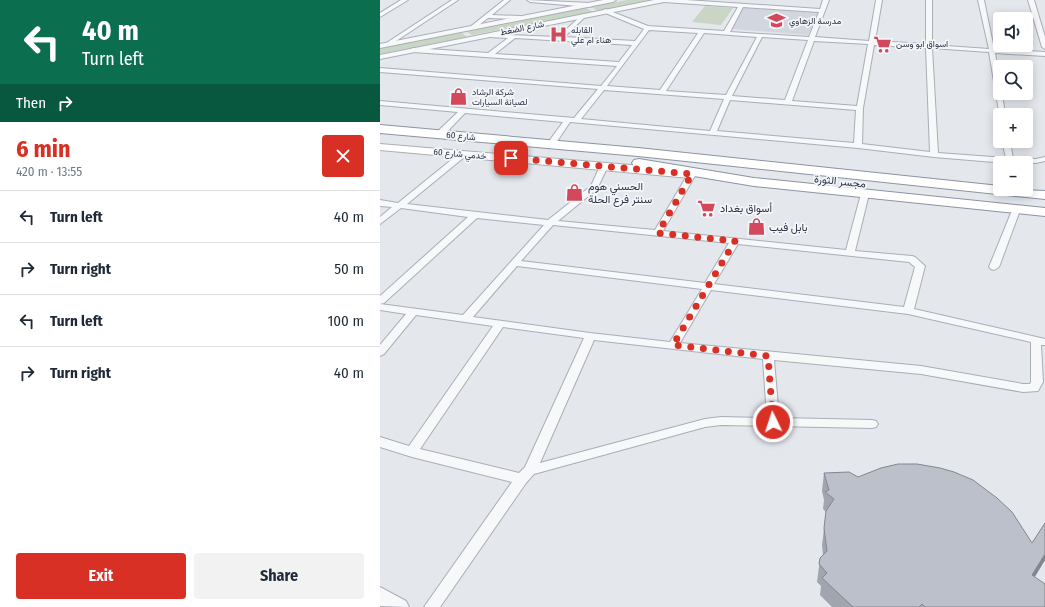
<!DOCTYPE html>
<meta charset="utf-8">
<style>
:root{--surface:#fff;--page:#f2f2f3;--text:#1f2937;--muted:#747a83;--line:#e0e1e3;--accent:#d93025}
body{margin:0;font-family:"Fira Sans Condensed",Vazirmatn,sans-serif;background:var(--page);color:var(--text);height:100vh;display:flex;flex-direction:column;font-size:15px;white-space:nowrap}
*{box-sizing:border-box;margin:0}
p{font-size:13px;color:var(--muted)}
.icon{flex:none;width:22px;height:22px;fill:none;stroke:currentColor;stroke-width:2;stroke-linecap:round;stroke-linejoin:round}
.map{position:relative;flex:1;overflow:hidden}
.sheet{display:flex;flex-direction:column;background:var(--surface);width:380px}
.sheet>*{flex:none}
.top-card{background:#0b6e4f;color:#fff;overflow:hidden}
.tools{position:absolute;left:613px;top:12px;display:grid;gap:8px}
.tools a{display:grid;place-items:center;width:40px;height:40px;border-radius:4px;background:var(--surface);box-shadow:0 2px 10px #0003;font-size:20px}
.pin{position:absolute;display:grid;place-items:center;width:34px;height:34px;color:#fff;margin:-17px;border-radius:8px;box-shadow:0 2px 6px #0006}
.me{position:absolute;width:44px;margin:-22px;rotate:356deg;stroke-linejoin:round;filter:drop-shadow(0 0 3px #0008)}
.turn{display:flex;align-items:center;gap:14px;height:84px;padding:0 16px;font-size:18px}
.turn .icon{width:52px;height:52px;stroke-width:2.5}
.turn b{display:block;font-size:28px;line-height:34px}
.then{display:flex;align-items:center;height:38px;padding:0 16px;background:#0003;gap:8px;font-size:15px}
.round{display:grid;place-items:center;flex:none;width:42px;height:42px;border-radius:4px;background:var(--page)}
.summary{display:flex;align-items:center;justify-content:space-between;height:68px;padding:0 16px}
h1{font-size:24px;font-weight:700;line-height:30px;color:var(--accent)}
.cta{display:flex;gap:8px;margin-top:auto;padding:8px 16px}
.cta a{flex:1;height:46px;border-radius:4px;background:var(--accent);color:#fff;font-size:16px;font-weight:700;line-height:46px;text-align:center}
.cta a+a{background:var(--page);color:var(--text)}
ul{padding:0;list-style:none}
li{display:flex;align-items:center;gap:12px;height:52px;padding:0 16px;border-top:1px solid var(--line)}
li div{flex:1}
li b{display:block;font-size:15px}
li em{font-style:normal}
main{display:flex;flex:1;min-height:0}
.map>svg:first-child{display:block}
.built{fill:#d2d6de}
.green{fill:#c9d6c5}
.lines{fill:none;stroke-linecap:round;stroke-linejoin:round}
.minor-casing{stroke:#a9aeb7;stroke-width:2}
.tertiary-casing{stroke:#a9aeb7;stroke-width:2}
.secondary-casing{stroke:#a9aeb7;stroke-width:2}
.trunk-casing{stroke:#8b94a3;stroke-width:2}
.minor{fill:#f7f8fa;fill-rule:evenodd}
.tertiary{fill:#f7f8fa;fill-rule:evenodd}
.secondary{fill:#fff;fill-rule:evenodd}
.trunk{fill:#fff;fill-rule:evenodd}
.wall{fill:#a1a5ae}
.shaded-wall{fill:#83868d}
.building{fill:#bbc0ca;stroke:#83868d}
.route{stroke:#d93025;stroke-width:7;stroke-dasharray:0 12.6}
.labels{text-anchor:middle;stroke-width:3.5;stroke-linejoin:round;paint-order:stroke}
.far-poi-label{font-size:9px;fill:#2b3445;stroke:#f4f6f9;text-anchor:start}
.far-street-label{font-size:9px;fill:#2b3445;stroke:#f4f6f9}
.street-label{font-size:11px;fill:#2b3445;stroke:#f4f6f9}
.poi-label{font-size:11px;fill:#2b3445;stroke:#f4f6f9;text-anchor:start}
</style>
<main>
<section class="sheet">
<div class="top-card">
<div class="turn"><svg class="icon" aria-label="left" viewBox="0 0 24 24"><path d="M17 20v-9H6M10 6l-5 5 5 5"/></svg><div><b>40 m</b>Turn left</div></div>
<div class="then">Then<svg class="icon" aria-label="right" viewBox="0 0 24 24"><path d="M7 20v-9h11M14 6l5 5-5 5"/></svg></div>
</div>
<div class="summary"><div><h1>6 min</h1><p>420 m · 13:55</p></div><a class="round" style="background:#d93025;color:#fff"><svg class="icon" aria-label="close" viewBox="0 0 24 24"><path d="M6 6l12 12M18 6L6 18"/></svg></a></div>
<ul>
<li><svg class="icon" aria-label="left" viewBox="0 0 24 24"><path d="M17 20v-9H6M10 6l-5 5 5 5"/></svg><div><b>Turn left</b></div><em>40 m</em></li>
<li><svg class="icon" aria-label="right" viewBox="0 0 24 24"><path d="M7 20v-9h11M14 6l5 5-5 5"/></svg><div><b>Turn right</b></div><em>50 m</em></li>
<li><svg class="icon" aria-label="left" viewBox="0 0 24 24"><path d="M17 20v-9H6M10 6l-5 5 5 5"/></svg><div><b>Turn left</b></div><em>100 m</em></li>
<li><svg class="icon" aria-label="right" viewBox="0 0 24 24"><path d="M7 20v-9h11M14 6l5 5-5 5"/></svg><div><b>Turn right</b></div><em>40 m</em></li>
</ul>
<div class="cta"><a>Exit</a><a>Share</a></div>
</section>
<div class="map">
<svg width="665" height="607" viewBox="0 0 665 607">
<rect width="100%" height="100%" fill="#e4e7ec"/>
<path class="built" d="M 364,6 L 439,12 L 428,35 L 352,29 Z"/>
<g class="green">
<path d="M 247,0 L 270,0 L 218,11 L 211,7 Z"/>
<path d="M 325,6 L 353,8 L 341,25 L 312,22 Z"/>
<path d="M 206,8 L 213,12 L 92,35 L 86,31 Z"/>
<path d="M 81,32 L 87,37 L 0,54 L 0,48 Z"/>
</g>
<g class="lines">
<defs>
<g id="minor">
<path d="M 21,0 L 28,0 L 0,17 L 0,13 Z"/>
<path d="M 72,0 L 78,0 L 10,45 L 5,44 Z"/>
<path d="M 124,0 L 130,0 L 112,15 L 140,16 L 143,18 L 142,19 L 108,18 L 94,29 L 90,29 L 90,27 Z"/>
<path d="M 147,0 L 210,3 L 213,5 L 210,7 L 150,2 Z"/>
<path d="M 281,0 L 306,0 L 440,9 L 443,0 L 449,0 L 435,37 L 489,41 L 496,0 L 502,0 L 495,41 L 546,44 L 546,0 L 552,0 L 552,45 L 609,49 L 598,0 L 604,0 L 614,49 L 665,52 L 665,56 L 615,53 L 620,82 L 620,93 L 622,93 L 625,115 L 620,115 L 620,117 L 609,52 L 552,48 L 558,153 L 626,158 L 622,141 L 630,141 L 633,159 L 656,159 L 665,157 L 665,161 L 656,163 L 626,163 L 554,157 L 478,148 L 190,122 L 174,146 L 171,146 L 167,144 L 183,122 L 85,113 L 63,136 L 57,136 L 57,132 L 78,112 L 0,105 L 0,101 L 194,118 L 218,89 L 0,72 L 0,68 L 221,86 L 237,66 L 33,52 L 30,50 L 33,48 L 108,53 L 128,38 L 109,37 L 106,35 L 107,34 L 178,37 L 203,14 L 206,16 L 205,17 L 184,37 L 255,41 L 264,29 L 223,12 L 222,11 L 225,9 L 268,26 L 344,31 L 358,7 L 284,2 ZM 363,7 L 439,12 L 429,37 L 350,32 ZM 269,30 L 318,33 L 280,90 L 227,86 ZM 324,33 L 377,37 L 346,95 L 286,91 ZM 382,37 L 428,40 L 405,100 L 352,96 ZM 135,38 L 252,45 L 239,62 L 115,54 ZM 434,41 L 488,44 L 477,106 L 412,101 ZM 494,45 L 546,48 L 550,152 L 482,144 L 483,108 ZM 224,90 L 344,99 L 330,131 L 201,119 ZM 350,100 L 476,110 L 474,143 L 337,131 Z"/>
<path d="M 648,0 L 654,0 L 665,37 L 665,49 L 662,47 Z"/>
<path d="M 81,152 L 84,152 L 88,154 L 27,204 L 168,220 L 211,186 L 220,166 L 224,164 L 228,166 L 217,189 L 178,221 L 275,230 L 308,174 L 312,172 L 316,174 L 283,231 L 466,250 L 481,194 L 482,192 L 488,192 L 489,194 L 475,251 L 532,256 L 535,257 L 545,266 L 534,309 L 665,339 L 665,345 L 661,345 L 663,382 L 658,391 L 643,392 L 541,374 L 394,360 L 399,418 L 492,420 L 496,421 L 498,424 L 496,427 L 492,428 L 341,425 L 325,427 L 154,474 L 146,483 L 60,607 L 44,607 L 132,482 L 32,457 L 0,447 L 0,437 L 29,446 L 113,326 L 36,315 L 4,354 L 0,356 L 0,345 L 26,314 L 0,310 L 0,296 L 88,217 L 21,208 L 0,224 L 0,217 L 12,207 L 0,206 L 0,200 L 18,203 ZM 97,218 L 164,225 L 83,315 L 0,304 L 4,303 ZM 173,225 L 349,243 L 325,283 L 141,261 ZM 358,244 L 529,262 L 535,267 L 524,307 L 334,284 ZM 137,266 L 322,289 L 290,342 L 210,333 L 93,317 ZM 331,290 L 528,314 L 651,342 L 651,382 L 650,384 L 643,384 L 541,366 L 300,343 ZM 123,327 L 204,338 L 145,467 L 139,473 L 40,449 ZM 214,340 L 383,359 L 387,418 L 341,417 L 325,419 L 160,463 Z"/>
<path d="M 635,210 L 639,213 L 619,267 L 614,270 L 611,269 L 609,267 L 631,213 Z"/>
</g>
<g id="tertiary">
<path d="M 223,0 L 236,0 L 233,2 L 0,48 L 0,44 Z"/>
<path d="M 274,0 L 287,0 L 284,2 L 0,59 L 0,55 Z"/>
<path d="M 0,587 L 26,601 L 29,607 L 0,606 Z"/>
</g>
<path id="secondary" d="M 0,144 L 310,170 L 314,171 L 316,174 L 314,177 L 310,178 L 0,150 Z"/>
<g id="trunk">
<path d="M 0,125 L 258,148 L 620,186 L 620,189 L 665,191 L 665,199 L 258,156 L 0,133 Z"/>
<path d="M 259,159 L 374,178 L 665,208 L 665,216 L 374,186 L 254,166 L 252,163 L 254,160 Z"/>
</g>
</defs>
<use href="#minor" class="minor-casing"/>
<use href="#tertiary" class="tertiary-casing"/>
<use href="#secondary" class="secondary-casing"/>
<use href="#trunk" class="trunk-casing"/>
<use href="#minor" class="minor"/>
<use href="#tertiary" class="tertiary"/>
<use href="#secondary" class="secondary"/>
<use href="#trunk" class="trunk"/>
</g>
<path class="wall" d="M 444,473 L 478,477 L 652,543 L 665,523 L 665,560 L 655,577 L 665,607 L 452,607 L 440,595 L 441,586 L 437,582 L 440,558 L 443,555 L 442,545 L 446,512 L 443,509 L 444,500 L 442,491 Z"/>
<path class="shaded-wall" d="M 665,554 L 665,560 L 645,592 L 652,575 Z"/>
<path class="building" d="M 518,464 L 537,464 L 560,468 L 574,472 L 593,480 L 617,498 L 632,512 L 652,543 L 665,523 L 665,554 L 652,575 L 665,584 L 665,607 L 545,607 L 542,604 L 539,607 L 473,607 L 442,578 L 447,573 L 439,564 L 440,558 L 447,551 L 444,528 L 446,511 L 454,499 L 445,492 L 449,490 L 444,473 L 469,472 L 478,477 L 501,468 Z"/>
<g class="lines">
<path class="route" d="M 131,158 L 312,174 L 278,233 L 355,241 L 293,345 L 388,356 L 393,422"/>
</g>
<defs>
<symbol id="school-bare" viewBox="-9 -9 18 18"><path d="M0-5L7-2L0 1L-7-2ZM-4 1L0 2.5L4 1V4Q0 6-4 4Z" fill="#d1495b" stroke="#f4f6f9" stroke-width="2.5" paint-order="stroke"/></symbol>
<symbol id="hospital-bare" viewBox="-9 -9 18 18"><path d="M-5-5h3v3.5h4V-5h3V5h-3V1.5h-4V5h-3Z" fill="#d1495b" stroke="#f4f6f9" stroke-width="2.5" paint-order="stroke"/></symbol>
<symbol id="supermarket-bare" viewBox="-9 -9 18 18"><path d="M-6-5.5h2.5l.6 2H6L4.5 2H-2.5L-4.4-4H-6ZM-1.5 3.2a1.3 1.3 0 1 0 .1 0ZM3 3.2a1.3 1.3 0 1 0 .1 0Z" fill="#d1495b" stroke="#f4f6f9" stroke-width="2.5" paint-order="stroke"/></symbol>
<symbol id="shop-bare" viewBox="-9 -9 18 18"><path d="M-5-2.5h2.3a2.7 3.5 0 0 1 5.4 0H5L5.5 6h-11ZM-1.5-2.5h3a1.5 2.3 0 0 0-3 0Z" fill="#d1495b" stroke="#f4f6f9" stroke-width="2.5" paint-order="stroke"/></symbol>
</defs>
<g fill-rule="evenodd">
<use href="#school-bare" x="384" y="8" width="25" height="25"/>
<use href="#hospital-bare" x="166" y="22" width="25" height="25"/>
<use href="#supermarket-bare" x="490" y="32" width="25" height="25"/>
<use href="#shop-bare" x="66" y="84" width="25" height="25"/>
<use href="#shop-bare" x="182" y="180" width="25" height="25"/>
<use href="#supermarket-bare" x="314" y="196" width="25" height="25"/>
<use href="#shop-bare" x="364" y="214" width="25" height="25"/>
</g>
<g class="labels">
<g class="far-poi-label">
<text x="409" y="24">مدرسة الزهاوي</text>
<text x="191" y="33">القابله<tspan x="191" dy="10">هناء ام علي</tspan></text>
<text x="516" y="47">اسواق ابو وسن</text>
<text x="92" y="95">شركة الرشاد<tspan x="92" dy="10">لصيانة السيارات</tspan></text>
</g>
<g class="far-street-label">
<text transform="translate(142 28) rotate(-11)" y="3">شارع الضغط</text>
<text transform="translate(81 136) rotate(5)" y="3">شارع 60</text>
<text transform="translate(80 154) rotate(5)" y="3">خدمي شارع 60</text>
</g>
<g class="street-label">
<text transform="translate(460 181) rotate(6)" y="4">مجسر الثورة</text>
</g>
<g class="poi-label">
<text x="208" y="190">الحسني هوم<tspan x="208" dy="13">سنتر فرع الحلة</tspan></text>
<text x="340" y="212">أسواق بغداد</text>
<text x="389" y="231">بابل فيب</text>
</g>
</g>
</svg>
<div class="tools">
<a><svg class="icon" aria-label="sound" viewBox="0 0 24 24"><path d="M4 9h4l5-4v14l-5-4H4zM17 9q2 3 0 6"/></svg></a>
<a><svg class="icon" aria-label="search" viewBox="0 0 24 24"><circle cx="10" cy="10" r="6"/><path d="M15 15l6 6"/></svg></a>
<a>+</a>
<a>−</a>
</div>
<div class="pin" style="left:131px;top:158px;background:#d93025"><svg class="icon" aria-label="arrive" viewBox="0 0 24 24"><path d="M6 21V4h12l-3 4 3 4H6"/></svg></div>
<svg class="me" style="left:393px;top:422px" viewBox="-20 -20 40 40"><circle r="17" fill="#d93025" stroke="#fff" stroke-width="3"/><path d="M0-11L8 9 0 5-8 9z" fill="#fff"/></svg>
</div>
</main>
